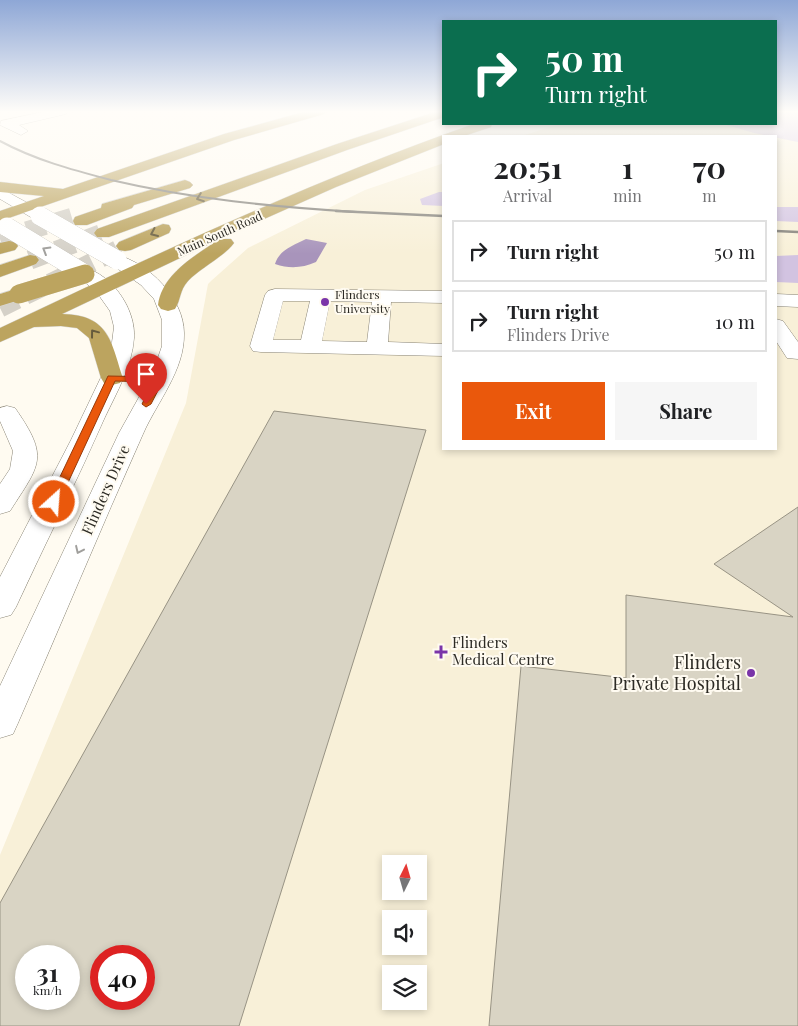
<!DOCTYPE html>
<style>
:root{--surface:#fff;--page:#f6f6f6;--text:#202124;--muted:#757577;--line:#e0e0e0;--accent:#ea580c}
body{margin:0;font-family:"Playfair Display",serif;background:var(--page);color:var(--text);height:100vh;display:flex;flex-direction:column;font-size:19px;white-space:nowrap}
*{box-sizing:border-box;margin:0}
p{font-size:16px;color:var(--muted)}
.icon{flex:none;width:28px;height:28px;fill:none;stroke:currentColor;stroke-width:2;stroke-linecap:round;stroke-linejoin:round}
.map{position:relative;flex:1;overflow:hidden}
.details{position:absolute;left:442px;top:135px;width:335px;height:315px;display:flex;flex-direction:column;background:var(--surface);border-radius:0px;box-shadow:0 2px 8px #0003}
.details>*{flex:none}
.hud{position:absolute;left:442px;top:20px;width:335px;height:105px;border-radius:0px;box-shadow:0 2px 8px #0003;background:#0b6e4f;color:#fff;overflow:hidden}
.needle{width:32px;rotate:5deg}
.tools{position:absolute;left:382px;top:855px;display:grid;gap:10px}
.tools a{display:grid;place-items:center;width:45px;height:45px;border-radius:0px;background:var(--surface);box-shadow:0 2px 8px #0003;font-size:25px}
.speed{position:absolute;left:15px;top:945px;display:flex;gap:10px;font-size:25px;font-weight:700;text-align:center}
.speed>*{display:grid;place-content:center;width:65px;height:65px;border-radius:50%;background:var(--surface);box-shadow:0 2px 8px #0003;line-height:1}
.speed small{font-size:12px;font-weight:400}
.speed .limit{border:8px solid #d22;background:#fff;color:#111}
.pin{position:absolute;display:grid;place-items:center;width:42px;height:42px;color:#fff;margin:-51px -21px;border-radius:50% 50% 50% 0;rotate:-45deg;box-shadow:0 0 5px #0007}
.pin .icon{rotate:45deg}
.me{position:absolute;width:55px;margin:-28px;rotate:26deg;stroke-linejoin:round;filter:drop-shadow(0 0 4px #0008)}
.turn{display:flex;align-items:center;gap:18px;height:105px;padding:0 20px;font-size:22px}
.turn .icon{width:65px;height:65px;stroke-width:2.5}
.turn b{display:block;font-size:35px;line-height:42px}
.eta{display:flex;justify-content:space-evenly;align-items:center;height:85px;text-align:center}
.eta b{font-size:30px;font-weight:700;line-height:35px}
.button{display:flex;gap:10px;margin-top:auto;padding:10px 20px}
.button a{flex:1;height:58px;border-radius:0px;background:var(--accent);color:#fff;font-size:20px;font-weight:700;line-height:58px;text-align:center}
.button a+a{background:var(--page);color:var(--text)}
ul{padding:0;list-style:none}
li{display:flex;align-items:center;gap:15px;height:62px;margin:0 10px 8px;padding:0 10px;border:2px solid var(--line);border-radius:0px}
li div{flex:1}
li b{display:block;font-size:19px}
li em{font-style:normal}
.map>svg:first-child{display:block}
.built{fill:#f8f0d8;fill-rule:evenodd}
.green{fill:#d2c3e1}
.water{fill:#a894bb}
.building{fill:#d9d4c4;stroke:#989384;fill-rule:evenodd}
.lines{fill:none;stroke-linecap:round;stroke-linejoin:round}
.highway-tunnel{stroke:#d5d1c8;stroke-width:19;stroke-dasharray:19 9;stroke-linecap:butt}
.minor-casing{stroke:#8a8576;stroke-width:1}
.highway-casing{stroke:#d9d9d8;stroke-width:1}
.minor{fill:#fff;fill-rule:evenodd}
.highway{fill:#bca45f;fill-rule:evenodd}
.rail-far1{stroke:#838079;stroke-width:2}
.rail{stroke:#838079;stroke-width:2.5}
.minor-bridge-casing{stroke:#8a8576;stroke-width:19;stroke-linecap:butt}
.highway-bridge-casing{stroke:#d9d9d8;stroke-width:19;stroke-linecap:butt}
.minor-bridge{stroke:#fff;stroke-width:19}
.highway-bridge{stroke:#bca45f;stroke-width:19}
.oneway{stroke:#665b3c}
.oneway2{stroke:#a09f9c}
.route{fill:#ea580c;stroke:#983908}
.poi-dot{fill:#7a35a9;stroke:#fffbf1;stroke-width:2}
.labels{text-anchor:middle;stroke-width:4;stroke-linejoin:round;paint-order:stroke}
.far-street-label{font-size:12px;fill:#2c2a24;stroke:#fffbf1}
.far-poi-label{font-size:12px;fill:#2c2a24;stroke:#fffbf1;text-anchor:start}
.street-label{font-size:15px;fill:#2c2a24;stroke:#fffbf1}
.poi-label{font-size:15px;fill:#2c2a24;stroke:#fffbf1;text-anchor:start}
.near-poi-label{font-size:18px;fill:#2c2a24;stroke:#fffbf1;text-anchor:end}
</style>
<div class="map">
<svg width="798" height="1026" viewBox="0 0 798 1026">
<rect width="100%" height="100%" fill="#fffbf1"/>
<path class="built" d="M 776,111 L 798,111 L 798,1026 L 0,1026 L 0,855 L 186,403 L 208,284 L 211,281 L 248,248 L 365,190 L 444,163 L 444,449 L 776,449 L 776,136 L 522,136 L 559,124 L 776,124 ZM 391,864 L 419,864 L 419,891 L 391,891 ZM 391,919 L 419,919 L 419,946 L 391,946 ZM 26,956 L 69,956 L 69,999 L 26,999 ZM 101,956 L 144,956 L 144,999 L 101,999 ZM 391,974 L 419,974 L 419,1001 L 391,1001 Z"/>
<g class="green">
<path d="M 776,111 L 798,111 L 798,142 L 754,133 L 723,124 L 776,124 Z"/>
<path d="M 439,192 L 444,192 L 444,206 L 422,205 L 420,199 Z"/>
<path d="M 776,207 L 798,207 L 798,222 L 776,221 Z"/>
<path d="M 798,255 L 798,283 L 776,282 L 776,256 Z"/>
</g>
<path class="water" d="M 306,239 L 327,243 L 316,262 C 302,268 290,269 275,264 C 279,250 294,245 306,239 Z"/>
<g class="building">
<path d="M 274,411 L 426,430 L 239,1026 L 0,1026 L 0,903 ZM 26,956 L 69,956 L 69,999 L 26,999 ZM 101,956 L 144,956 L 144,999 L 101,999 Z"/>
<path d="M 798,507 L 798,1026 L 489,1026 L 521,666 L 626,678 L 626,595 L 793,617 L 714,564 Z"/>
</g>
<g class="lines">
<g class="highway-tunnel">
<path d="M 0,239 L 73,217"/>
<path d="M 30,260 L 103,233"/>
<path d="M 0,308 L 125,246"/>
</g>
<defs>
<g id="minor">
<path d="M 47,111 L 68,111 L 66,114 L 19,125 L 28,131 L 21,135 L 0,125 L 1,121 Z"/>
<path d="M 0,188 L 46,213 L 48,216 L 46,219 L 34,219 L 0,199 Z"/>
<path d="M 117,255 C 149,263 184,299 184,333 C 185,370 157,402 143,434 C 100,530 60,627 18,723 L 13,734 L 0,738 L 0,686 L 119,433 L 153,372 L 162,346 L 162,320 L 154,299 L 141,285 L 111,264 L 108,260 L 111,256 Z"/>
<path d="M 85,268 C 113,275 136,310 134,338 C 132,366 117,392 105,417 C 77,481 45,544 16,607 L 11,615 L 0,618 L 0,577 L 71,440 L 103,373 L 111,350 L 114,327 L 110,311 L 98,294 L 76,274 L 78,270 Z"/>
<path d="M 275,289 L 444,291 L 444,303 L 391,302 L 388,342 L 444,344 L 444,356 L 261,352 L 253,351 L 250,346 L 265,295 L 268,291 ZM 283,301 L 310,301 L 301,340 L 273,340 ZM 330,301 L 372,302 L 367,342 L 322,341 Z"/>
<path d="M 776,294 L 798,295 L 798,307 L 776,306 Z"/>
<path d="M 776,319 L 783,321 L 798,342 L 798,359 L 787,358 L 776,341 Z"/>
<path d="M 7,406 L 15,408 C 50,458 40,464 10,511 L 0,514 L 0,484 L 10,469 L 13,451 L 0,421 L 0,408 Z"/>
</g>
<g id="highway">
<path d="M 307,111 L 326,111 L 324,114 L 234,140 L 0,221 L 0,211 L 44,196 L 0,192 L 0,182 L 63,189 L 224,134 Z"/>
<path d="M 438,111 L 444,111 L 444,117 L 347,150 L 109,237 L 97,237 L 94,233 L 97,229 L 337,144 Z"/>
<path d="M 474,124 L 492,124 L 491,127 L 464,136 L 444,136 L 444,144 L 336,187 L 219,239 L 231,239 L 234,243 C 225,256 200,268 188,281 C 179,291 181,300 175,309 L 168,311 L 161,309 L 158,305 C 162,274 195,256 218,240 L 62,314 C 109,315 111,341 123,378 L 120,383 L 112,385 L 104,383 L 101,378 L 89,338 L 77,328 L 61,326 L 34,327 L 0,342 L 0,328 C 155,255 313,180 474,124 Z"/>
<path d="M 185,180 L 190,182 L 193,185 L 190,188 L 134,205 L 132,208 L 87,225 L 75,225 L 73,221 L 75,217 L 101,208 L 102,204 Z"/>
<path d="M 163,224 L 169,225 L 171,229 L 169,233 L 131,250 L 125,251 L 119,250 L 116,246 L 119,242 Z"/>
<path d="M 9,241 L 15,242 L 18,246 L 15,250 L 0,254 L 0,243 Z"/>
<path d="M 30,255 L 36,256 L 39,260 L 36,264 L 0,277 L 0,265 Z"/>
<path d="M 19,288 L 26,290 L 29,294 L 26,298 L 0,306 L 0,294 Z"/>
</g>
</defs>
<use href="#minor" class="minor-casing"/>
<use href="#highway" class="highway-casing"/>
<use href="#minor" class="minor"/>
<use href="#highway" class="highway"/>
<path class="rail-far1" d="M 0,141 C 35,160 73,170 111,180 C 192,199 274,207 357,212"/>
<g class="rail">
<path d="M 336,211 L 444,216"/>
<path d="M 776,231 L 798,232"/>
</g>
<defs>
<g id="minor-bridge">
<path d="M 40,216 L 117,260"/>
<path d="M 7,227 L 85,274"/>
</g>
<path id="highway-bridge" d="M 19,294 L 85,274"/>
</defs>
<use href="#minor-bridge" class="minor-bridge-casing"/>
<use href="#highway-bridge" class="highway-bridge-casing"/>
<use href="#minor-bridge" class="minor-bridge"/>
<use href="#highway-bridge" class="highway-bridge"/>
</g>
<defs><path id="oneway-chevron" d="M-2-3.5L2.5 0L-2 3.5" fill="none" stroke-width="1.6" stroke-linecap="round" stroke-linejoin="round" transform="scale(1.25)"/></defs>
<g class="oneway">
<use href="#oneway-chevron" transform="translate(200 198) rotate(160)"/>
<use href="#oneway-chevron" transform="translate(154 233) rotate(156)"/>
<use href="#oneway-chevron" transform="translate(94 333) rotate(-127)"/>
</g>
<g class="oneway2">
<use href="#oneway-chevron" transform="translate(46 250) rotate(-149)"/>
<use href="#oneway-chevron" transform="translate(79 550) rotate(115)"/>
</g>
<linearGradient id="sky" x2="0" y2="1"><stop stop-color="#8ea7d6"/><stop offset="0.44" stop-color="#fffdf9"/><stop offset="1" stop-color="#fffdf9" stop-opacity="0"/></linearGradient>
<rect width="798" height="254" fill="url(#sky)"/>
<path class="route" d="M 108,376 L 159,377 L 164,379 L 151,404 L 146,407 L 142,404 L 153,382 L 115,381 L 59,502 L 54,505 L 50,504 L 48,502 Z"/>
<g class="poi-dot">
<circle cx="325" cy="302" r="5"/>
<path d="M438.5 644.5h5v5h5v5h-5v5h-5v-5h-5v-5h5z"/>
<circle cx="751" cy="673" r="5"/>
</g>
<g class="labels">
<g class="far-street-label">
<text transform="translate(220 234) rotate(-24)" y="4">Main South Road</text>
</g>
<g class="far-poi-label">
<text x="335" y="299">Flinders<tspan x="335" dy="14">University</tspan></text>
</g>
<g class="street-label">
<text transform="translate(106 490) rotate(-66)" y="5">Flinders Drive</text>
</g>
<g class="poi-label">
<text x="452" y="648">Flinders<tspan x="452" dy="17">Medical Centre</tspan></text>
</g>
<g class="near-poi-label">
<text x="741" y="669">Flinders<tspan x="741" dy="21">Private Hospital</tspan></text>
</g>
</g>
</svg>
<div class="tools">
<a><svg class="needle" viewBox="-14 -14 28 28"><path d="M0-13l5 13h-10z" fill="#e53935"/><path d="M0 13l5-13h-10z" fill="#757577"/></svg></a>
<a><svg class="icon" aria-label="sound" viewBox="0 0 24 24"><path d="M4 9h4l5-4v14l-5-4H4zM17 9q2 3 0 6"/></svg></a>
<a><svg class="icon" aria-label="layers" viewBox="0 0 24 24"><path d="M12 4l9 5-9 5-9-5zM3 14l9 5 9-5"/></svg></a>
</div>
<div class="speed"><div>31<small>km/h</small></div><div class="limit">40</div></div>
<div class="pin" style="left:146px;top:404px;background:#d93025"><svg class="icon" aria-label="arrive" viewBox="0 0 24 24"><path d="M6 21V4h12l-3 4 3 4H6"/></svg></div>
<svg class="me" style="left:54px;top:502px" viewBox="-20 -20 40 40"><circle r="17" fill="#ea580c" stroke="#fff" stroke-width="3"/><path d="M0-11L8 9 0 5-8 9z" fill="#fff"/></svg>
<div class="hud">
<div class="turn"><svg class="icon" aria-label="right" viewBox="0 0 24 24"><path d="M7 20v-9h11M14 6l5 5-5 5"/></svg><div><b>50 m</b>Turn right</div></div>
</div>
<section class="details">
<div class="eta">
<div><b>20:51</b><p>Arrival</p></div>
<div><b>1</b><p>min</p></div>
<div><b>70</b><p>m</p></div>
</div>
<ul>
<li><svg class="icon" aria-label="right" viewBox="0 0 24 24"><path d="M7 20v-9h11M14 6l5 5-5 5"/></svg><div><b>Turn right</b></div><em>50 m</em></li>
<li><svg class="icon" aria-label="right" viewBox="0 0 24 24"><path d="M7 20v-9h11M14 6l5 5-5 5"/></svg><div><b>Turn right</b><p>Flinders Drive</p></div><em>10 m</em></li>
</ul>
<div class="button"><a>Exit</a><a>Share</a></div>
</section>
</div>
